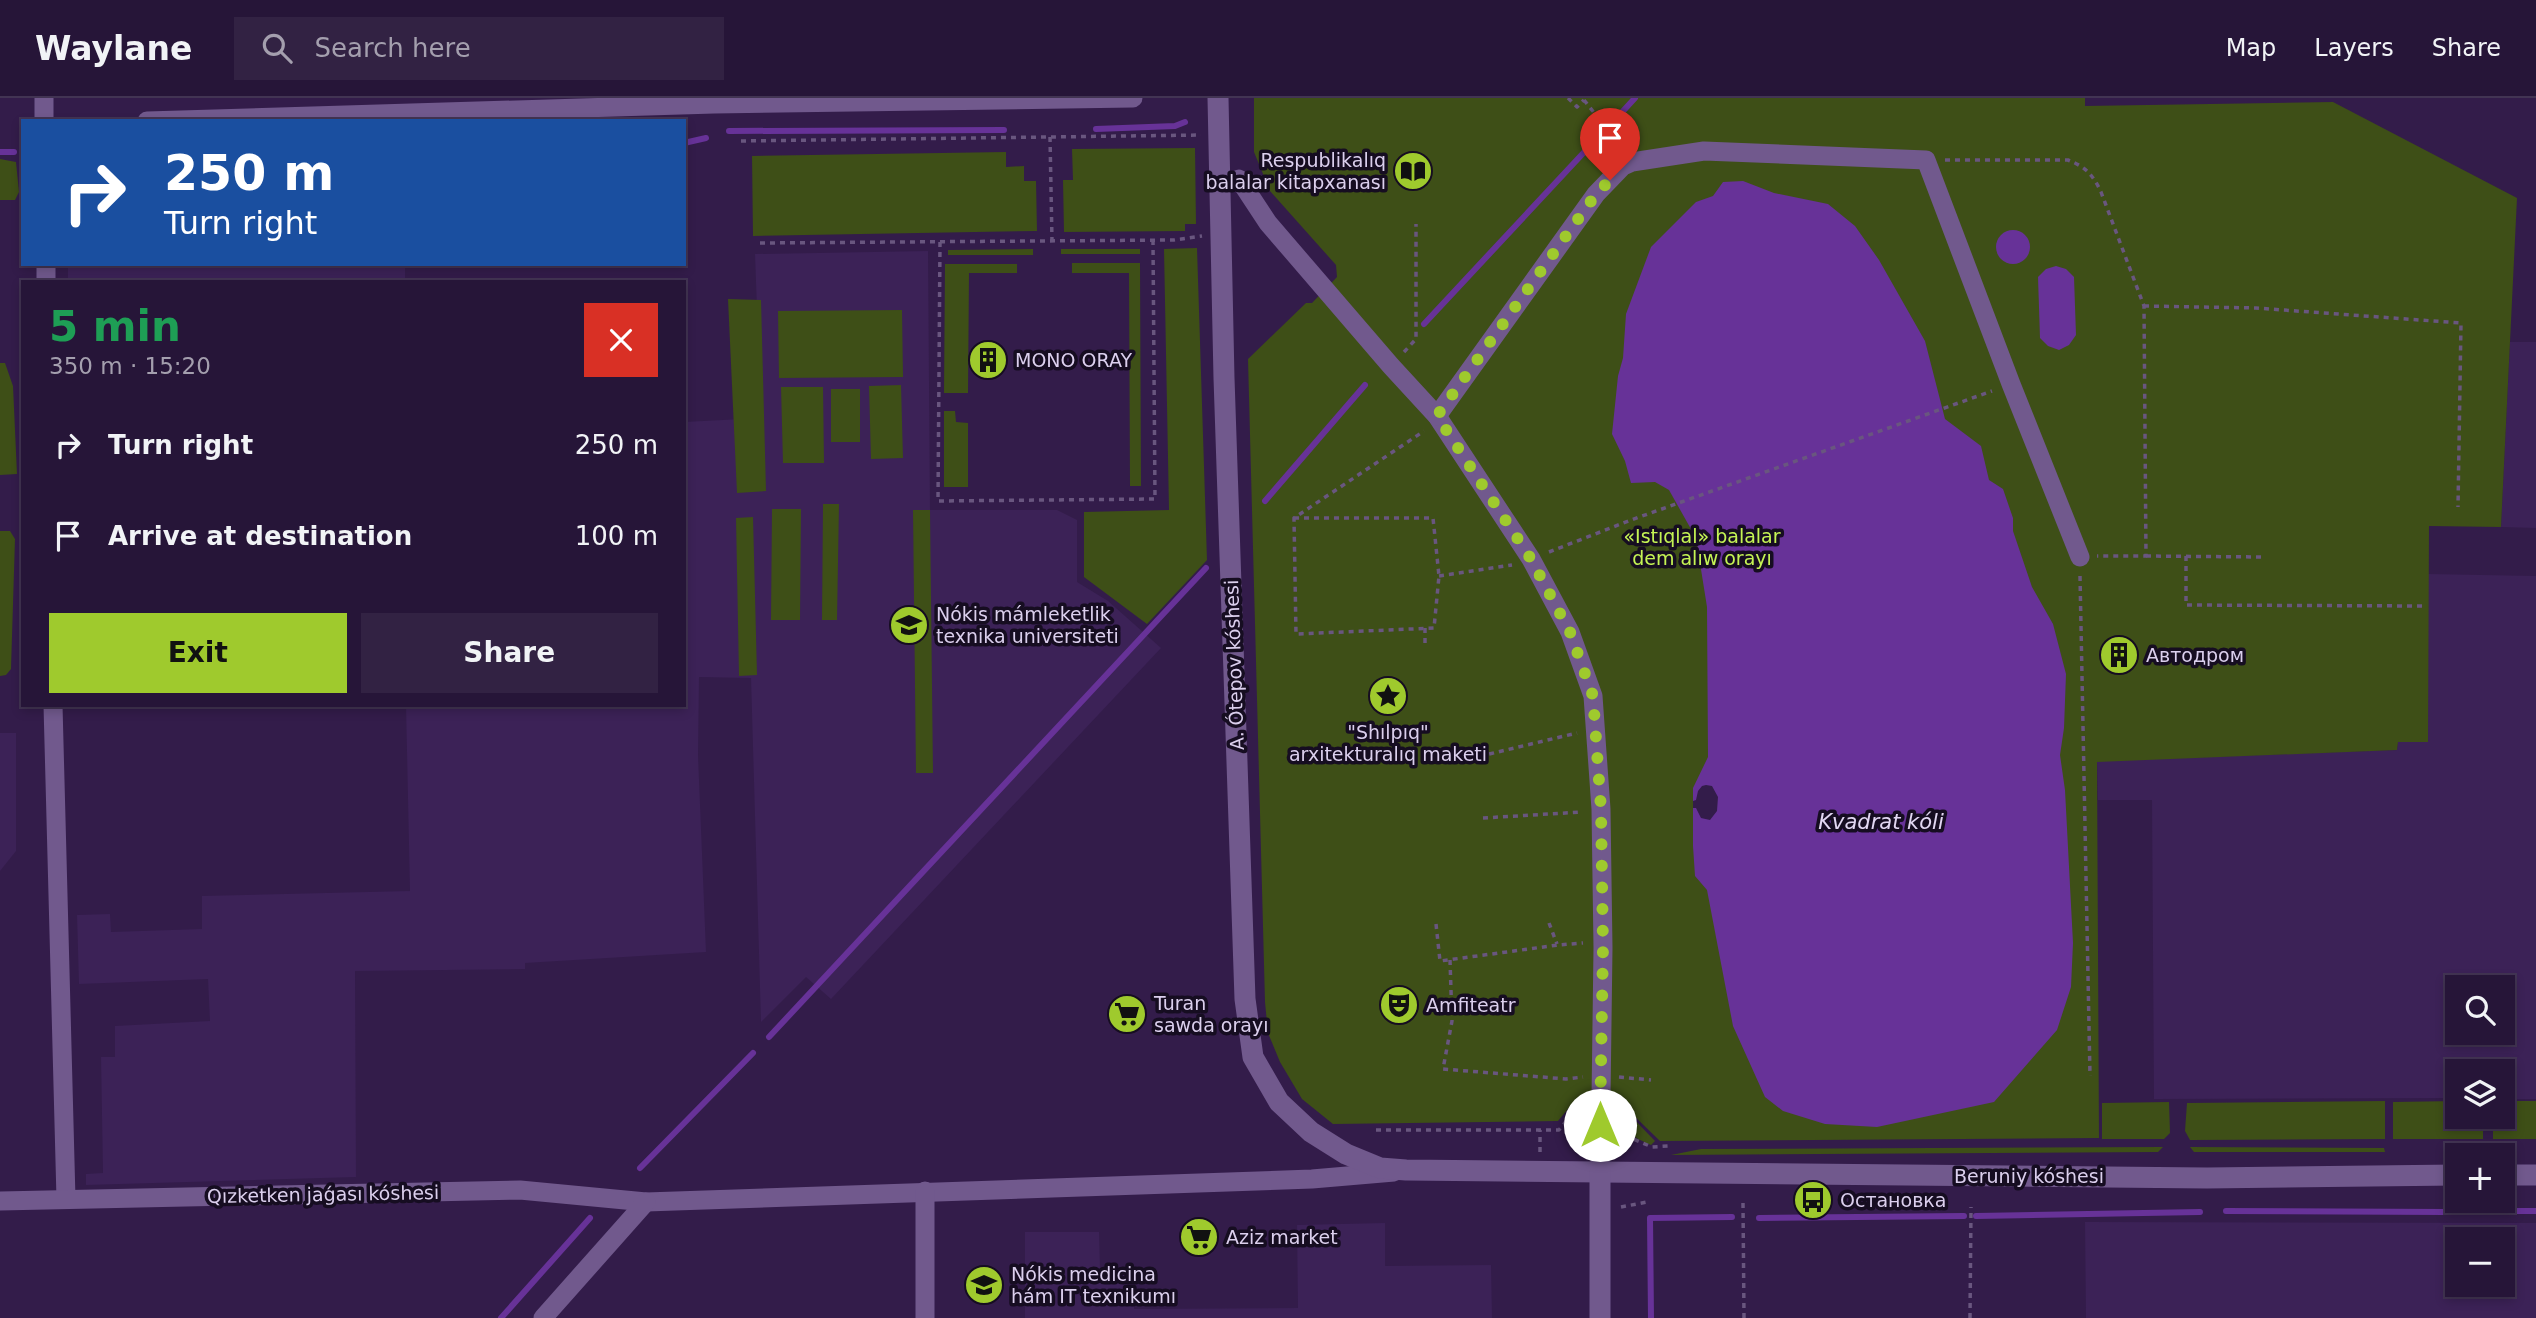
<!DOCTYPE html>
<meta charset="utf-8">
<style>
:root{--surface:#261538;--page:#322243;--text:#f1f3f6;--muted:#a49fae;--line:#423453;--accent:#9fca2d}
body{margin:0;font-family:"DejaVu Sans",sans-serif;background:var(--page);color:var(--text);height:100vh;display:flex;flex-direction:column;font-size:26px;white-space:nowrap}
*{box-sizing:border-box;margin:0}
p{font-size:23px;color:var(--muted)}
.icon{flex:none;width:38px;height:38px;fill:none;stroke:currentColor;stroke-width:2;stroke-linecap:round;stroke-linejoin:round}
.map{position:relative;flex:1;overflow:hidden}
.panel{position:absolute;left:21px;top:182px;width:665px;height:427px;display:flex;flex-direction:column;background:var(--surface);border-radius:0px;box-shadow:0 4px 10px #0003,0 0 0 2px var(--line)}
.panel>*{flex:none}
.top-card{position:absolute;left:21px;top:21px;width:665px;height:147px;border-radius:0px;box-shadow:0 4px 10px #0003,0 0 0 2px var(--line);background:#1a4fa0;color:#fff;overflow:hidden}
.controls{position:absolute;left:2445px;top:877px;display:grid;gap:14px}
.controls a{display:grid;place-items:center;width:70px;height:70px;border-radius:0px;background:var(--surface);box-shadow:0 4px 10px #0003,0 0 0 2px var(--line);font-size:35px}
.pin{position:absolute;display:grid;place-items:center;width:60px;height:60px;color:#fff;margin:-72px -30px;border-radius:50% 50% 50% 0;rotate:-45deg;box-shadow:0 0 7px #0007}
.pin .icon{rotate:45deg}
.me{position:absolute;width:77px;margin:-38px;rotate:0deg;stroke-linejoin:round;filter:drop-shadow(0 0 5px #0008)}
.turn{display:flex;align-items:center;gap:24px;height:147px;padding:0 28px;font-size:32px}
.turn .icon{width:91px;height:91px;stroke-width:2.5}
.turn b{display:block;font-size:49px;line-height:60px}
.round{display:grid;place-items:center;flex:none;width:74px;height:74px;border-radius:0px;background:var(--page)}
.summary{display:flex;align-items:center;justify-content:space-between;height:119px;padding:0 28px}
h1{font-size:42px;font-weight:700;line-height:52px;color:#1e9e55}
.button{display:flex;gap:14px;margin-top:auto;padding:14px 28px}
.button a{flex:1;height:80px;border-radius:0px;background:var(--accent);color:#111;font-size:28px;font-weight:700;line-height:80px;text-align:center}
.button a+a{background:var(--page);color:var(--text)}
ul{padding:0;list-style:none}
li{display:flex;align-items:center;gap:21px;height:91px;padding:0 28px}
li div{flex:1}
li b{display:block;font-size:26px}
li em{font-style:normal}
header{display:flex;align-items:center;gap:42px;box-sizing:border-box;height:98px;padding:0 35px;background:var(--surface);border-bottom:2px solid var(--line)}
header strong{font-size:33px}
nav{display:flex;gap:38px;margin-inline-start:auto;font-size:24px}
.search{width:490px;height:63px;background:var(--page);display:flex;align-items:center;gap:18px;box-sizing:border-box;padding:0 24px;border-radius:0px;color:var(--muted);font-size:26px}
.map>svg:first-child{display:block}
.built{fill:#3c2257;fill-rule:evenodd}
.green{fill:#3e4f17}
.water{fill:#673298}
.pier{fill:#331c4a}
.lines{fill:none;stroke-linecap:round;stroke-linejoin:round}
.stream{stroke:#673298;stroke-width:6}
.path{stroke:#69567f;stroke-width:3.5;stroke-dasharray:5 5;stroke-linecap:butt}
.street{stroke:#71598d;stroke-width:19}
.secondary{stroke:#71598d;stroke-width:21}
.route{stroke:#9fca2d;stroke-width:12;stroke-dasharray:0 21.6}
.labels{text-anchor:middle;stroke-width:7;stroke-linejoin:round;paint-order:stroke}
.poi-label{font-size:19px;fill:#dbcfed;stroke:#160d21;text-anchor:start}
.park-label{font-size:19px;fill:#c5f454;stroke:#160d21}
.street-label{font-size:19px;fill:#dbcfed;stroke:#160d21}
.water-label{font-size:21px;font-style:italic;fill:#e2d7f2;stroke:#160d21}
</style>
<header>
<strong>Waylane</strong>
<div class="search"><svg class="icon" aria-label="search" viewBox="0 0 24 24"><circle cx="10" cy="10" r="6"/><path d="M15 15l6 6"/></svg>Search here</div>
<nav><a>Map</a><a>Layers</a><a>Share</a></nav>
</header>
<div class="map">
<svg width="2536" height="1220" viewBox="0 0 2536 1220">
<rect width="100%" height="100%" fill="#331c4a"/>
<g class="built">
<path d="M 928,153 L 930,412 L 1057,412 L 1077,422 L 1077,484 L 1108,503 L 1161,550 L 831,901 L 806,879 L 761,924 L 751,580 L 699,579 L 698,657 L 706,854 L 525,865 L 525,871 L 355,873 L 356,1079 L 86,1087 L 86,1076 L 103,1075 L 101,959 L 115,959 L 115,928 L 210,923 L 208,881 L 79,886 L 77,817 L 110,816 L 111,834 L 202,831 L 202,798 L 410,793 L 406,607 L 684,607 L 684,324 L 761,320 L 755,156 Z"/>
<rect x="68" y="166" width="337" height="18"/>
<path d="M 2510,244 L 2536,244 L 2536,430 L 2501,429 Z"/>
<path d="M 2428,476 L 2536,478 L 2536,1001 L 2503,1001 L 2502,973 L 2457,973 L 2457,1000 L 2154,1001 L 2152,702 L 2098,702 L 2097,663 L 2397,652 L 2398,644 L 2427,644 ZM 2457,889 L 2502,889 L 2502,934 L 2457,934 Z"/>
<path d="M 0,635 L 16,635 L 16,753 L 0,773 Z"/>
<path d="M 2085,1124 L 2536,1125 L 2536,1220 L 2086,1220 ZM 2457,1141 L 2502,1141 L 2502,1186 L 2457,1186 Z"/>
<path d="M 1385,1125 L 1385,1168 L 1491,1167 L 1492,1220 L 1025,1220 L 1025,1134 L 1099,1134 L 1100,1171 L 1134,1171 L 1134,1211 L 1298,1210 L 1297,1127 Z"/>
</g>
<g class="green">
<path d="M 1254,0 L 2085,0 L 2085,8 L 2333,4 L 2517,100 L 2501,429 L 2429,428 L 2428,644 L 2398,644 L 2397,652 L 2097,664 L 2099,1040 L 1660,1043 L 1629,1013 L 1623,1013 L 1617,1005 L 1581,1004 L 1577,1010 L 1572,1006 L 1558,1023 L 1333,1026 L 1302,1001 L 1280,964 L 1268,935 L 1265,904 L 1248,261 L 1306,205 L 1312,205 L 1337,179 L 1336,167 L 1270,93 L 1254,54 Z"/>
<path d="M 1195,50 L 1196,126 L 1185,126 L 1185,133 L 1064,134 L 1063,82 L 1073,82 L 1072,51 Z"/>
<path d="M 1006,54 L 1006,69 L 1024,68 L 1024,83 L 1036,83 L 1037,133 L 753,138 L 752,58 Z"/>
<path d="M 0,61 L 16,64 L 19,94 L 15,102 L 0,102 Z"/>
<path d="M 1197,150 L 1207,462 L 1147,526 L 1084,479 L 1084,414 L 1169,412 L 1164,151 Z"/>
<path d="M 1033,151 L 1033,157 L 948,157 L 948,152 Z"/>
<rect x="1061" y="151" width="79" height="5"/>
<path d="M 1072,165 L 1140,165 L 1141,388 L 1130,388 L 1129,175 L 1072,175 Z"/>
<path d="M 945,166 L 1017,166 L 1017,175 L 969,175 L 968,295 L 944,295 Z"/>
<path d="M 728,201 L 761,202 L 766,393 L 737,395 Z"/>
<path d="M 902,212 L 903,279 L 779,280 L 778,213 Z"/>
<path d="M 0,265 L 5,265 L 13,288 L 17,376 L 0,377 Z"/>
<path d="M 901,287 L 903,360 L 871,361 L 869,288 Z"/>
<path d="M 781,289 L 823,289 L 824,365 L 783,365 Z"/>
<rect x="831" y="291" width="29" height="53"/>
<path d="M 944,313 L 955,313 L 956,324 L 968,325 L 968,389 L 944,389 Z"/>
<path d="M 823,406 L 839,406 L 837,522 L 822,522 Z"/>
<path d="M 772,411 L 801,411 L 800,522 L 771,522 Z"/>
<path d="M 913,412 L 930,412 L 933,675 L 916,675 Z"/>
<path d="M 753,419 L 757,577 L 739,578 L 736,420 Z"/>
<path d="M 0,433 L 10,433 L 15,441 L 11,571 L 6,577 L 0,578 Z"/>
<path d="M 2385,1003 L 2385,1041 L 2190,1042 L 2185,1033 L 2187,1005 Z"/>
<path d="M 2457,1003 L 2457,1018 L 2460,1021 L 2483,1022 L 2483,1041 L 2393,1041 L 2393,1004 Z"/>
<path d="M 2508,1003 L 2536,1003 L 2536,1041 L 2493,1041 L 2493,1019 L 2509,1019 Z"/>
<path d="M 2169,1004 L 2170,1035 L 2164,1041 L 2102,1041 L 2102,1005 Z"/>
<path d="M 1622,1015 L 1628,1015 L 1655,1043 L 1651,1047 C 1636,1040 1619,1034 1622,1015 Z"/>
<path d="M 2163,1049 L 2158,1054 L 1671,1057 L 1701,1051 Z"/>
<path d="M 2190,1049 L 2384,1050 L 2385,1054 L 2194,1054 Z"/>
</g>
<g class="water">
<path d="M 1743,83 L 1774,95 L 1828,106 L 1855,128 L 1879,162 L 1925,243 L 1945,321 L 1981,348 L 1989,382 L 2003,391 L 2013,420 L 2013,433 L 2032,489 L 2053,526 L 2066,576 L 2064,630 L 2060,657 L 2065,692 L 2073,845 L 2071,889 L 2057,932 L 1994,1004 L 1877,1029 L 1825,1026 L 1783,1013 L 1765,999 L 1733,928 L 1707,792 L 1695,778 L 1693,748 L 1693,690 L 1708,659 L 1707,509 L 1696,440 L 1669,392 L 1655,384 L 1631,385 L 1625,363 L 1612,336 L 1618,278 L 1623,260 L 1626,216 L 1651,149 L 1696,104 L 1713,98 L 1723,84 Z"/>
<circle cx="2013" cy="149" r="17"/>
<path d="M 2056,168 L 2066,171 L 2074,179 L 2076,237 L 2069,247 L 2059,252 L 2048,248 L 2040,240 L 2038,179 L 2046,171 Z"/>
</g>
<path class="pier" d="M 1706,687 L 1712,688 L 1718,699 L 1717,713 L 1710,722 L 1701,720 L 1696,710 L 1693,710 L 1693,703 L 1696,702 L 1698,693 L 1702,688 Z"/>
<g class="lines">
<g class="stream">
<path d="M 1613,24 L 1635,0"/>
<path d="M 1096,31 L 1175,28 L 1185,24"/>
<path d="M 729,33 L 1004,32"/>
<path d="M 684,45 L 706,40"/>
<path d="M 0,54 L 14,54"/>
<path d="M 1424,226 L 1602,35"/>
<path d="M 1265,403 L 1365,287"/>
<path d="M 769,939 L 1206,470"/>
<path d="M 640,1070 L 753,955"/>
<path d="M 2226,1113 L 2446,1114"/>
<path d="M 2493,1113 L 2536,1113"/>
<path d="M 1976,1118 L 2200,1114"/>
<path d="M 1759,1120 L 1964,1118"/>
<path d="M 501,1220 L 590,1120"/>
<path d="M 1651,1220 L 1650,1120 L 1732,1119"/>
</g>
<g class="path">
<path d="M 1568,0 L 1577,9 L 1584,2"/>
<path d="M 1584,2 L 1622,50"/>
<path d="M 1050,39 L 1052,143"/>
<path d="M 741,43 L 1201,37"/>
<path d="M 1945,62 L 2068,62 C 2086,69 2093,77 2101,94 L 2144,208 L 2146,458 L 2097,458"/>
<path d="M 940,144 L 938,403 L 1155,401 L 1153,143"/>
<path d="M 760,145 L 1174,142 L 1202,138"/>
<path d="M 2144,208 L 2256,210 L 2461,225 L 2458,409"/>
<path d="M 1404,254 L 1416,241 L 1416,126"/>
<path d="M 1294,420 L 1433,420 L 1439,478 L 1434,530 L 1296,536 L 1294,420 L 1424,333"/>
<path d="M 1549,454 L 1631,422 L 1992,293"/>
<path d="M 2146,458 L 2265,459"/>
<path d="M 2186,458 L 2186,507 L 2423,508"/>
<path d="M 1439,478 L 1512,467"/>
<path d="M 2080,478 L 2090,978"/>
<path d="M 1425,545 L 1425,530"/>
<path d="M 1460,663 L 1577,635"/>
<path d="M 1483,720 L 1582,714"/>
<path d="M 1549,825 L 1557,846"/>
<path d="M 1436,826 L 1440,863 L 1558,847 L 1583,845"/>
<path d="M 1450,862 L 1452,923 L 1443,971 L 1566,981 L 1583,979"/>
<path d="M 1619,979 L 1651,982"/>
<path d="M 1620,1029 L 1624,1037 L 1652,1049 L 1668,1048"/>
<path d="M 1376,1032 L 1559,1032 L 1572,1016 L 1583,1016"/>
<path d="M 1540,1054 L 1540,1032"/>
<path d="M 1743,1105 L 1744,1220"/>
<path d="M 1621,1109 L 1647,1104"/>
<path d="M 1970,1220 L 1971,1109"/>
</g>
<g class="street">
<path d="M 44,23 L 44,0"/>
<path d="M 147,23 L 714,6 L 1133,0"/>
<path d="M 1239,81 L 1268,125 L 1391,268 L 1437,318 L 1531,461 L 1570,534 L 1593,598 L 1601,711 L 1603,850 L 1600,1075"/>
<path d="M 46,166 L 46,184"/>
<path d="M 1437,318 L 1596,96 L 1623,68 L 1632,64 L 1704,53 L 1926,62 L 2011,286 L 2080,459"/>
<path d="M 53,607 L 66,1101"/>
<path d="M 0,1103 L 520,1092 L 646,1104 L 1312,1081 L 1394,1074"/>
<path d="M 543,1220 L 646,1104"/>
<path d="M 925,1220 L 925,1093"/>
</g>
<g class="secondary">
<path d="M 1218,0 L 1224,280 L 1245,901 L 1253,959 L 1279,1004 L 1311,1034 L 1346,1056 L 1380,1070 L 1406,1072 L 2207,1080 L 2457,1077"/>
<path d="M 2502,1077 L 2536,1077"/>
<path d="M 1600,1220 L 1600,1075"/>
</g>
</g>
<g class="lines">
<path class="route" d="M 1600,1027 L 1603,849 L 1601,711 L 1593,598 L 1570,534 L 1531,461 L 1437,318 L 1596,96 L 1610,82"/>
</g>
<defs>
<symbol id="library-disc" viewBox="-11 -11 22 22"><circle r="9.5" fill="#9fca2d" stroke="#160d21"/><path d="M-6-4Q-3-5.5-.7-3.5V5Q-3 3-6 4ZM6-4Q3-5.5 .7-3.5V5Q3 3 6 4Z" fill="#111"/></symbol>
<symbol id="building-disc" viewBox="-11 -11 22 22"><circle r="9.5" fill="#9fca2d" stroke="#160d21"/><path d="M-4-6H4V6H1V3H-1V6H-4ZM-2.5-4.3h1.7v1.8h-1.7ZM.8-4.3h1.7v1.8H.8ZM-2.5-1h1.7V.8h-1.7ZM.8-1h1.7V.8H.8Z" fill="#111"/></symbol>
<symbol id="university-disc" viewBox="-11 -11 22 22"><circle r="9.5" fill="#9fca2d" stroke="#160d21"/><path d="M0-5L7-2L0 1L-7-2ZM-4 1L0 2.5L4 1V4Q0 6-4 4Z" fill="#111"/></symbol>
<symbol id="sight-disc" viewBox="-11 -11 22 22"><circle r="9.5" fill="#9fca2d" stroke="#160d21"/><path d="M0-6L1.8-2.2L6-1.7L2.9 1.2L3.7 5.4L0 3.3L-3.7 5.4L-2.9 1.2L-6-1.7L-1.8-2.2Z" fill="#111"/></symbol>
<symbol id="theatre-disc" viewBox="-11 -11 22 22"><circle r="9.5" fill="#9fca2d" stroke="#160d21"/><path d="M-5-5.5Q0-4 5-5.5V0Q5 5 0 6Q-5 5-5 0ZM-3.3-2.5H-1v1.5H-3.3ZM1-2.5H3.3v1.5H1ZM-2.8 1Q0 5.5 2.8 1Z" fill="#111"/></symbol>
<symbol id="supermarket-disc" viewBox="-11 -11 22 22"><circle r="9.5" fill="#9fca2d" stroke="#160d21"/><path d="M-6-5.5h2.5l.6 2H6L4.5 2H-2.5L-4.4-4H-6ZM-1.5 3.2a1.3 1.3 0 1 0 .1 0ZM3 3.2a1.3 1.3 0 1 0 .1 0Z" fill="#111"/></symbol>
<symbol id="bus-disc" viewBox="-11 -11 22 22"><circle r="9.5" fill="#9fca2d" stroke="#160d21"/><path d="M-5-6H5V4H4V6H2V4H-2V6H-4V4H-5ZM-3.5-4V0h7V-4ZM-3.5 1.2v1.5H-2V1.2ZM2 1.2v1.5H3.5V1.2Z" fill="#111"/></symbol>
</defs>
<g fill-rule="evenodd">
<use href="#library-disc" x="1391" y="51" width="44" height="44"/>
<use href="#building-disc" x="966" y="240" width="44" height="44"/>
<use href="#university-disc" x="887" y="505" width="44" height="44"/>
<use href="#building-disc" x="2097" y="535" width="44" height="44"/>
<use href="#sight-disc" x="1366" y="576" width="44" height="44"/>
<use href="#theatre-disc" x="1377" y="885" width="44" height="44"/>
<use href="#supermarket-disc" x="1105" y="894" width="44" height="44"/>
<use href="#bus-disc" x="1791" y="1080" width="44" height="44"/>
<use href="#supermarket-disc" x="1177" y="1117" width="44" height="44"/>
<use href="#university-disc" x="962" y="1165" width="44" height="44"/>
</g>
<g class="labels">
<g class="poi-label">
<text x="1386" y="69" text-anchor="end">Respublikalıq<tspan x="1386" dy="22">balalar kitapxanası</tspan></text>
<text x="1015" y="269">MONO ORAY</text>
<text x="936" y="523">Nókis mámleketlik<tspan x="936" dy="22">texnika universiteti</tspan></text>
<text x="2146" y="564">Автодром</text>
<text x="1388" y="641" text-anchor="middle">"Shılpıq"<tspan x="1388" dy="22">arxitekturalıq maketi</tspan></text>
<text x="1154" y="912">Turan<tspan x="1154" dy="22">sawda orayı</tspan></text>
<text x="1426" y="914">Amfiteatr</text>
<text x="1840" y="1109">Остановка</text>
<text x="1226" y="1146">Aziz market</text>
<text x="1011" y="1183">Nókis medicina<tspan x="1011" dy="22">hám IT texnikumı</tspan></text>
</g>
<g class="park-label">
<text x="1702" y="445">«Istıqlal» balalar<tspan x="1702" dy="22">dem alıw orayı</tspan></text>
</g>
<g class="street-label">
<text transform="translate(1234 567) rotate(-92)" y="7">A. Ótepov kóshesi</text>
<text x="2029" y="1085">Beruniy kóshesi</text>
<text transform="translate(323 1096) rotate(-1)" y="7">Qızketken jaǵası kóshesi</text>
</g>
<g class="water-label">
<text x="1881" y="731">Kvadrat kóli</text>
</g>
</g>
</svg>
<div class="controls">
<a><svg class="icon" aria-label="search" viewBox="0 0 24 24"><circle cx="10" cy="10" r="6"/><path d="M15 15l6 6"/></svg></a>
<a><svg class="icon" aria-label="layers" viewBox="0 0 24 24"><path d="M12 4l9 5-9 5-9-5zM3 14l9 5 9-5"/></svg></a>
<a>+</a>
<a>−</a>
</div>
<div class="pin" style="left:1610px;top:82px;background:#d93025"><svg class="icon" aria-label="arrive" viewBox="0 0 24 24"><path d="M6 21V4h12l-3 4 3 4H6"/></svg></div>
<svg class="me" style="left:1600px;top:1027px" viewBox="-20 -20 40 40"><circle r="19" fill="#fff"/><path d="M0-13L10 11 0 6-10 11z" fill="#9fca2d"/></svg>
<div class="top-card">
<div class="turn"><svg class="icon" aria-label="right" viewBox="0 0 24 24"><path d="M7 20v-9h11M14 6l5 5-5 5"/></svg><div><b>250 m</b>Turn right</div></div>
</div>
<section class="panel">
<div class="summary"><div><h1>5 min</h1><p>350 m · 15:20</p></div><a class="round" style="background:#d93025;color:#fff"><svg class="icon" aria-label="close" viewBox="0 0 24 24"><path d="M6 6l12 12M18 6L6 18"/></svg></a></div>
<ul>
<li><svg class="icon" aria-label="right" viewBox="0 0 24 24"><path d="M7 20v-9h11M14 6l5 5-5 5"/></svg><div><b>Turn right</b></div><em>250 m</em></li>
<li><svg class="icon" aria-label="arrive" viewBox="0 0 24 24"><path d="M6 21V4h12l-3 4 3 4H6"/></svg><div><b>Arrive at destination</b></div><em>100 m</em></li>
</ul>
<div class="button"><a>Exit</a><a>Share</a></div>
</section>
</div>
